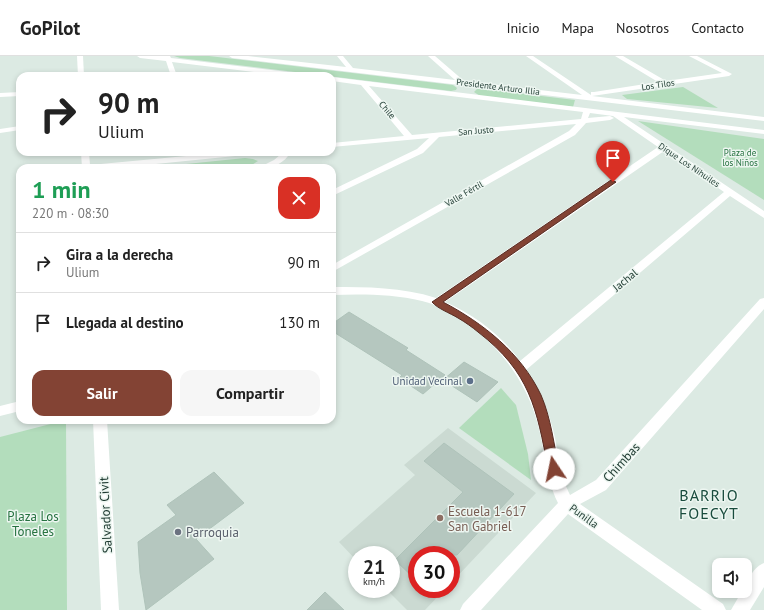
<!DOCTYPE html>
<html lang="es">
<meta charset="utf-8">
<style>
:root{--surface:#fff;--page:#f6f6f6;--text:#222;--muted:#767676;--line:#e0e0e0;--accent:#834334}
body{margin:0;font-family:"PT Sans",sans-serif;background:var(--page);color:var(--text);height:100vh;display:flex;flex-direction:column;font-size:15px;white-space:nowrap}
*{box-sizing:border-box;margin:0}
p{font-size:13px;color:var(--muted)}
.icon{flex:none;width:22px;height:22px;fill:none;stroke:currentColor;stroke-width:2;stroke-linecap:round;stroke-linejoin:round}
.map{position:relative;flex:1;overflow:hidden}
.panel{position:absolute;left:16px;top:108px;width:320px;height:260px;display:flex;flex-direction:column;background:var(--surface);border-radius:12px;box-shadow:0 2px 6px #0003}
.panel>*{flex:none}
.top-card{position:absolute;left:16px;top:16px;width:320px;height:84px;border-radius:12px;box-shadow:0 2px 6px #0003;background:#fff;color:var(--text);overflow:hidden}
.fabs{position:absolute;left:712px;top:502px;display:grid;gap:8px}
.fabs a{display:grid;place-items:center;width:40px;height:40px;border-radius:8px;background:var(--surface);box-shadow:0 2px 6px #0003;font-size:20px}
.speed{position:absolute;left:348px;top:490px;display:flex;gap:8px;font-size:20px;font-weight:700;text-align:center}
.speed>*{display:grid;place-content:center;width:52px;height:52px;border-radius:50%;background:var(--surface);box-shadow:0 2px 6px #0003;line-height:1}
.speed small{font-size:10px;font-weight:400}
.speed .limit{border:6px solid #d22;background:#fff;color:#111}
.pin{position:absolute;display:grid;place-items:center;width:34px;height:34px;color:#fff;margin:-41px -17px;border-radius:50% 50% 50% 0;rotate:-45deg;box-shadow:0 0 4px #0007}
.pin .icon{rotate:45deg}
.me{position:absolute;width:44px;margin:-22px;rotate:349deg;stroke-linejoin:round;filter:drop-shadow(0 0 3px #0008)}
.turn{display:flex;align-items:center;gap:14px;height:84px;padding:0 16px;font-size:18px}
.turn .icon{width:52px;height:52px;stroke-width:2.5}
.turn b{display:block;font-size:28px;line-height:34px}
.round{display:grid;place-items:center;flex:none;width:42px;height:42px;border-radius:12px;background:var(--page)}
.summary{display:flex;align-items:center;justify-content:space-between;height:68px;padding:0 16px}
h1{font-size:24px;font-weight:800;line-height:30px;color:#1e9e55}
.cta{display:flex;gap:8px;margin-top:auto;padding:8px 16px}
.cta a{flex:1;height:46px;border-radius:12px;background:var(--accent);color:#fff;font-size:16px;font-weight:800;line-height:46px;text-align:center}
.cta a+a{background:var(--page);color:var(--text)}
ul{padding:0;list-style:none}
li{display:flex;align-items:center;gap:12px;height:60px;padding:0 16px;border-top:1px solid var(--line)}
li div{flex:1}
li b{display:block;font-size:15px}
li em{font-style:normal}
header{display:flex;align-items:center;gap:24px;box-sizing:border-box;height:56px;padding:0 20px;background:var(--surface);border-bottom:1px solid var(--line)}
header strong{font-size:19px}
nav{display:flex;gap:22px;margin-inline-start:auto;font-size:14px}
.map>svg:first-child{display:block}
.built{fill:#cbdad2}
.green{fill:#b3ddbc}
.building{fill:#b5c7bf;stroke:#afc3ba}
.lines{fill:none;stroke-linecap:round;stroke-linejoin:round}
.minor{fill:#fff;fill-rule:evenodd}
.route{fill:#834334;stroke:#552c22}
.service-dot{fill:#5c6f8a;stroke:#edf6f1;stroke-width:1.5}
.education-dot{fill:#8d6e63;stroke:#edf6f1;stroke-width:1.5}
.worship-dot{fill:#6b7280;stroke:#edf6f1;stroke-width:1.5}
.labels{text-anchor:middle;stroke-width:3;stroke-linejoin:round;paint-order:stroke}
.far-street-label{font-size:9px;fill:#1e3a31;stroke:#edf6f1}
.far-park-label{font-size:9px;fill:#267240;stroke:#edf6f1}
.street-label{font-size:11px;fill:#1e3a31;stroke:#edf6f1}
.service-label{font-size:11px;fill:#4e5e75;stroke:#edf6f1;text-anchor:end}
.near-street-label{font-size:13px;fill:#1e3a31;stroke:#edf6f1}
.near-education-label{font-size:13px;fill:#785e54;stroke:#edf6f1;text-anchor:start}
.near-park-label{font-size:13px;fill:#267240;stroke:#edf6f1}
.near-worship-label{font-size:13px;fill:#5b616d;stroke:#edf6f1;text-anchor:start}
.near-quarter-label{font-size:16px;letter-spacing:1px;fill:#194c3d;stroke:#edf6f1}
</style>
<header>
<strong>GoPilot</strong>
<nav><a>Inicio</a><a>Mapa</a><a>Nosotros</a><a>Contacto</a></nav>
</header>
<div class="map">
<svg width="764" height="554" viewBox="0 0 764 554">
<rect width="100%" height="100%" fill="#dceae3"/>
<path class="built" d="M 448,372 L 536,437 L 451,527 L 451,499 L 417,499 L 417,533 L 445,533 L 425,554 L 407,554 L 386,533 L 391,533 L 391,499 L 357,499 L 357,505 L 339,486 L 415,419 L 404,409 Z"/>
<g class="green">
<path d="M 174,0 L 209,0 L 453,29 L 457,32 L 456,34 L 451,35 L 180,2 Z"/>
<path d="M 683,31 L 718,52 L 627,43 L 622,39 Z"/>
<path d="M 477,33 L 482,33 L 575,44 L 573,51 L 480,40 L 474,36 Z"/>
<path d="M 638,65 L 764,83 L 764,144 Z"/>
<path d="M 245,102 L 253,103 L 258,105 L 247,112 L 147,112 Z"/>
<path d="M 501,332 L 516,349 L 528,398 L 531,424 L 459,372 Z"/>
<path d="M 66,364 L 67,554 L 0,554 L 0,381 Z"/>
</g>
<g class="building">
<path d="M 349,256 L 408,292 L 406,294 L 445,319 L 423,338 L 399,322 L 402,319 L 332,275 L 332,268 Z"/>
<path d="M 464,306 L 498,326 L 477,346 L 443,324 Z"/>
<path d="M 444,387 L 514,438 L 457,499 L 417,499 L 417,525 L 395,504 L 463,436 L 424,405 Z"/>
<path d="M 214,416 L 244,447 L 196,483 L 214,503 L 146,554 L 140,517 L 138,486 L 176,459 L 167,449 Z"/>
<path d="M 325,536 L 344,554 L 307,554 Z"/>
</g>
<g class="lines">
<g class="minor">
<path d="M 77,0 L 83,0 L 84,20 L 78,20 Z"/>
<path d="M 137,0 L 170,0 L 171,2 L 305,18 L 308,20 L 288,20 L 172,6 L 177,20 L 171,20 L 166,5 L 140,2 Z"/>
<path d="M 229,0 L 248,0 L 346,11 L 337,0 L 343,0 L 353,12 L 455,24 L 428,0 L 435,0 L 464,25 L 582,39 L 526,0 L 533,0 L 591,39 L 591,36 L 594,36 L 658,26 L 615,0 L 623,0 L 666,25 L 722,17 L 689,0 L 697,0 L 732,18 L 729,20 L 592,40 L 764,61 L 764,65 L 232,2 Z"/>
<path d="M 332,21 L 764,74 L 764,78 L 624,61 L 764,155 L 764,162 L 730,140 L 526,314 C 540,334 550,358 555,382 C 559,401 561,421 570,439 L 596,424 L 760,243 L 764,242 L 764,253 L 606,434 L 580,448 L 723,548 L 726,554 L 702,554 L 568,458 L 481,554 L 460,554 L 463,548 L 558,447 C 544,419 545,388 535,359 C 520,310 473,258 422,245 C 393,238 362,238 332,239 L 332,231 C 367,231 402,231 436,242 L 658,91 L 613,60 L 590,57 L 588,62 L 610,60 L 614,62 L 610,64 L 586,67 L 575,79 L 332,216 L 332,209 L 569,75 L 576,68 L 439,81 L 423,97 L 332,140 L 332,134 L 417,93 L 429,82 L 332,91 L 332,87 L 404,80 L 361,29 L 332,25 ZM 369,30 L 583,56 L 581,63 L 412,79 ZM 664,95 L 724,136 L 520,305 C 501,279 475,259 445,246 Z"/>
<path d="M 20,36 L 20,40 L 0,41 L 0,37 Z"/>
<path d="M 20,70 L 20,74 L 0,77 L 0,73 Z"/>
<path d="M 81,96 L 89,96 L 90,109 L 229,96 L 259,96 L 255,98 L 116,112 L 82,112 Z"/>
<path d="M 278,96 L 286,96 L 288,100 C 280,110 270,112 258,112 L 274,104 L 280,99 Z"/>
<path d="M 20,345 L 20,355 L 0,360 L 0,350 Z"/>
<path d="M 93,364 L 107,364 L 119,554 L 101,554 Z"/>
<path d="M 764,507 L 764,531 L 750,554 L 731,554 L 742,535 L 745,535 C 745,525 755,510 764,507 Z"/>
</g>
</g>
<path class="route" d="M 611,124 L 616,126 L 443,246 C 483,267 521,297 541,339 C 551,362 554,389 559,413 L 558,417 L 554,418 L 550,417 L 548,413 C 537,353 530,316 478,276 C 472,271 465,266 458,262 C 450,257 438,253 432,246 Z"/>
<circle class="service-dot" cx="470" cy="325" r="4"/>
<circle class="education-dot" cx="440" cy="462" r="4"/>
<circle class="worship-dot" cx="178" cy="476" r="4"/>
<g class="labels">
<g class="far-street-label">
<text transform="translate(658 29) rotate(-9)" y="3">Los Tilos</text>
<text transform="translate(498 31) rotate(7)" y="3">Presidente Arturo Illia</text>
<text transform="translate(387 54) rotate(49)" y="3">Chile</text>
<text transform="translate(476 75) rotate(-5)" y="3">San Justo</text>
<text transform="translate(689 109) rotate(34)" y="3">Dique Los Nihuiles</text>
<text transform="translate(464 138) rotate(-30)" y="3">Valle Fértil</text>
</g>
<g class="far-park-label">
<text x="740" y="100">Plaza de<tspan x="740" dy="10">los Niños</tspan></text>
</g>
<g class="street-label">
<text transform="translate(625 224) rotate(-40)" y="4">Jachal</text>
<text transform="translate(584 460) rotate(36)" y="4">Punilla</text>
</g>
<g class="service-label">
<text x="462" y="329">Unidad Vecinal</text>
</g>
<g class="near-street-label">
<text transform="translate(621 406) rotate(-48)" y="5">Chimbas</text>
<text transform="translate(105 459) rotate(-93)" y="5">Salvador Civit</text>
</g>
<g class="near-education-label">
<text x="448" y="460">Escuela 1-617<tspan x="448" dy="15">San Gabriel</tspan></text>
</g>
<g class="near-park-label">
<text x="33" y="465">Plaza Los<tspan x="33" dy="15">Toneles</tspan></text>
</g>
<g class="near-worship-label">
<text x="186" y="481">Parroquia</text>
</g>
<g class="near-quarter-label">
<text x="709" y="445">BARRIO<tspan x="709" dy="18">FOECYT</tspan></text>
</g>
</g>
</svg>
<div class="fabs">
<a><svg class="icon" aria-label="sound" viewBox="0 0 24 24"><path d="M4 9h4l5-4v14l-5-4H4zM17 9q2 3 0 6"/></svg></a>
</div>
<div class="speed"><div>21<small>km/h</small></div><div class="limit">30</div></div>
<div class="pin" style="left:613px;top:126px;background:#d93025"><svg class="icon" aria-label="arrive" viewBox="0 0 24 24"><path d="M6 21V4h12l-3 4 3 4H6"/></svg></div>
<svg class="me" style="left:554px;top:413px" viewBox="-20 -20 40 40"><circle r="19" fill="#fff"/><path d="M0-13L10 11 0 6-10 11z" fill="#834334"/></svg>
<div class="top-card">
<div class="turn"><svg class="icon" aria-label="right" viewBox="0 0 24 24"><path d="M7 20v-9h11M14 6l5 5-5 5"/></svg><div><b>90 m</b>Ulium</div></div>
</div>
<section class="panel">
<div class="summary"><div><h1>1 min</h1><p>220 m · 08:30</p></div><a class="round" style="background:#d93025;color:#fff"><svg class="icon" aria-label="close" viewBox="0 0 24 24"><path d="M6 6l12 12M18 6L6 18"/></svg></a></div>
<ul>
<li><svg class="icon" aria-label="right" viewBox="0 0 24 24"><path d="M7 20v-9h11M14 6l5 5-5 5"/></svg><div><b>Gira a la derecha</b><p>Ulium</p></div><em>90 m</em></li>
<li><svg class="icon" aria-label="arrive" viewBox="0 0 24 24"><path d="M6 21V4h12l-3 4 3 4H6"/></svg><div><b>Llegada al destino</b></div><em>130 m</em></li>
</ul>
<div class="cta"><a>Salir</a><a>Compartir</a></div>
</section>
</div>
